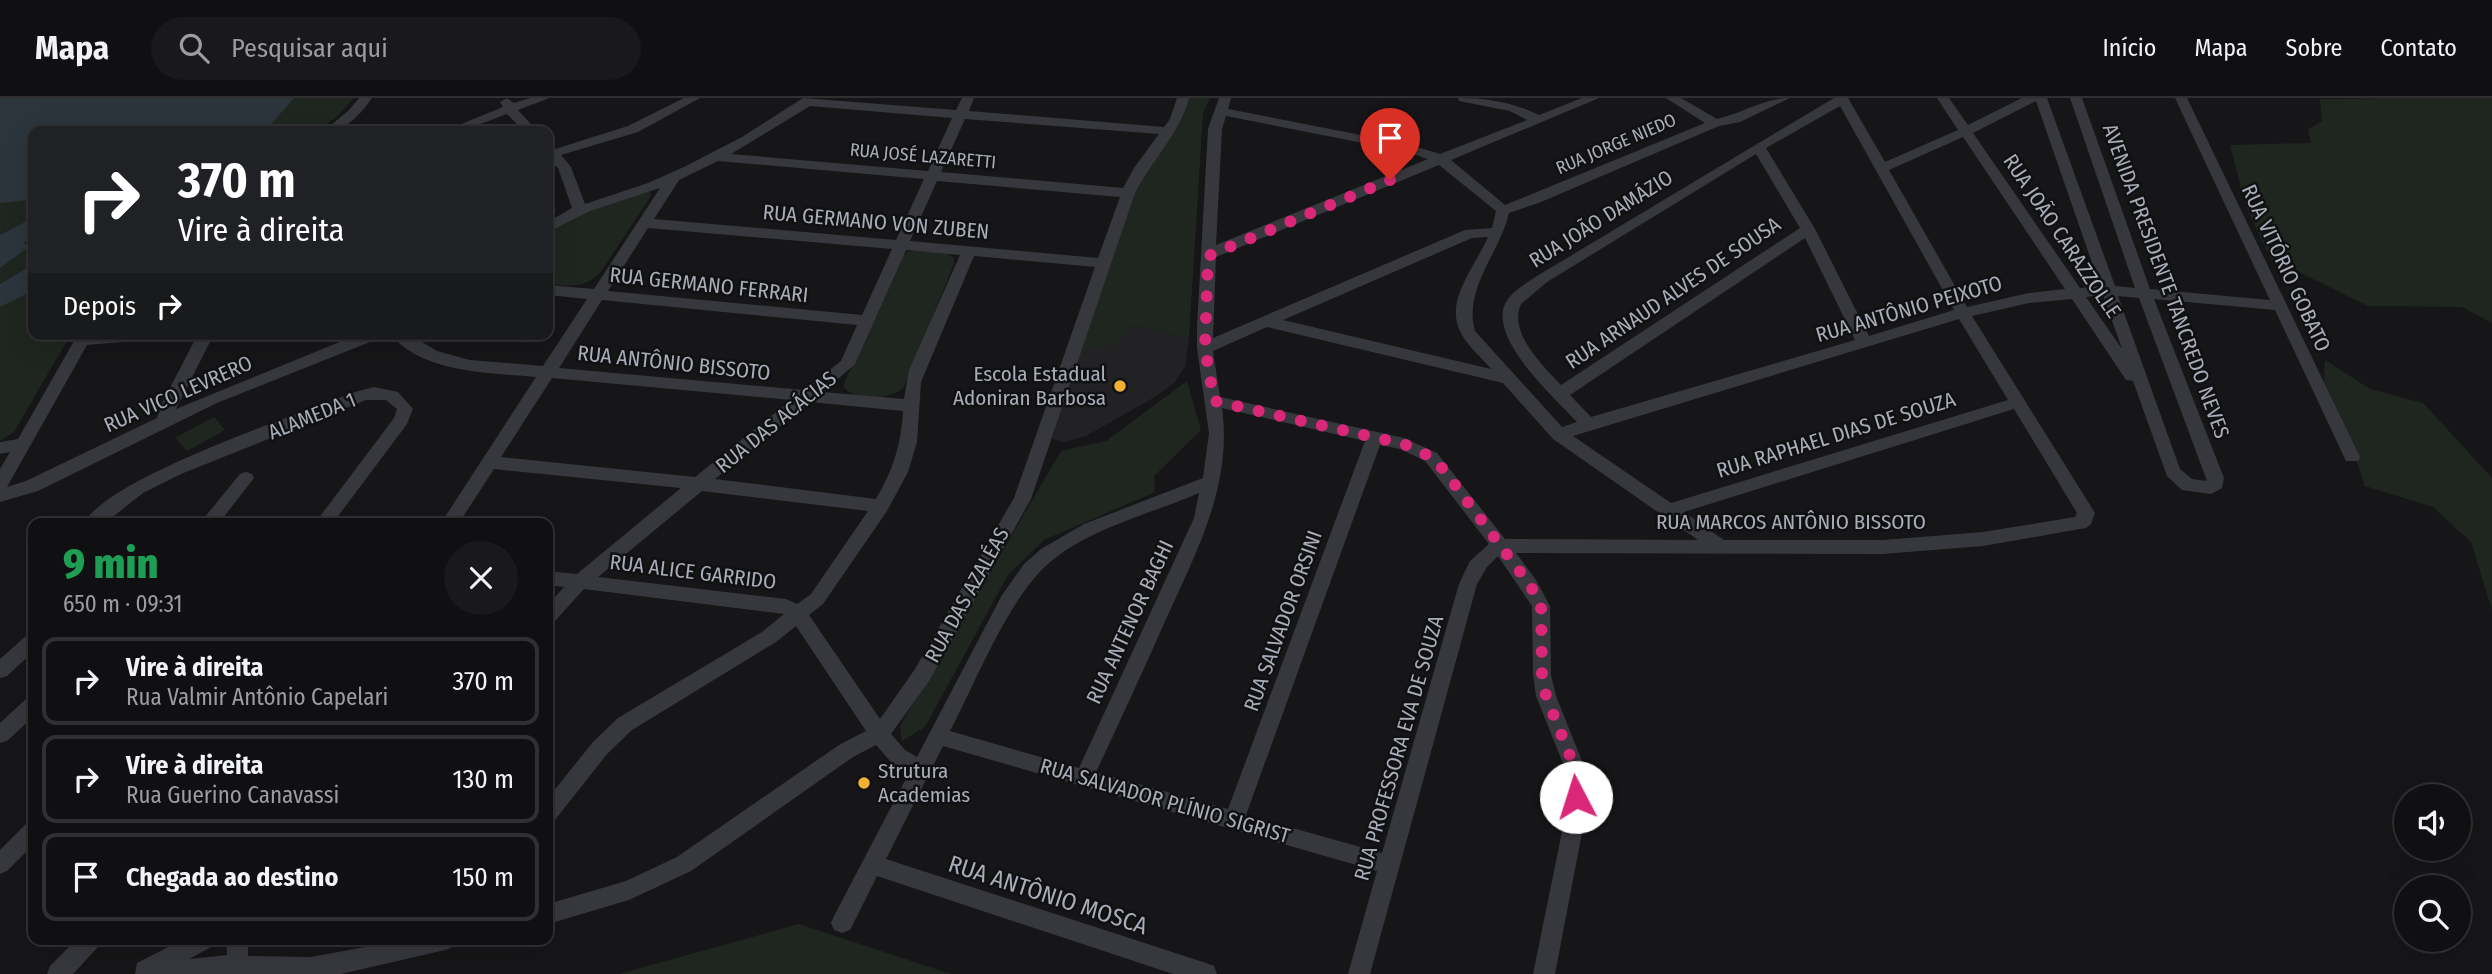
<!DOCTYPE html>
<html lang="pt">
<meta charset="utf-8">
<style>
:root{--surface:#101012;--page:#19191b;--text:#f1f3f6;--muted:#9c9d9f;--line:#303032}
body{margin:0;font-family:"Fira Sans Condensed",sans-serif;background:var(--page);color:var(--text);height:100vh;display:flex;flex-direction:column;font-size:26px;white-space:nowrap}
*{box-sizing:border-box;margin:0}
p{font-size:23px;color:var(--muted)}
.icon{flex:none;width:38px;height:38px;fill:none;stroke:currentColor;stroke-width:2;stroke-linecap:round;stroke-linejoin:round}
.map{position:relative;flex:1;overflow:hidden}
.details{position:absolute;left:28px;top:420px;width:525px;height:427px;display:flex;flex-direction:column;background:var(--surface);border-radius:14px;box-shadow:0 7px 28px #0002,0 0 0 2px var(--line)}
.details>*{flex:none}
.hud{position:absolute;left:28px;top:28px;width:525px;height:214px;border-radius:14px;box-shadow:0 7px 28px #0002,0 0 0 2px var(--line);background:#202124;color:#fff;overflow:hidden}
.buttons{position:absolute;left:2394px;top:686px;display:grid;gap:14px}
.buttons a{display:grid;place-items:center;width:77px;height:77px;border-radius:50%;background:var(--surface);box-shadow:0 7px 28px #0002,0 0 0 2px var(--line);font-size:35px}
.pin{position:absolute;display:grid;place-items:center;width:60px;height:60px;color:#fff;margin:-72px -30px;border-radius:50% 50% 50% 0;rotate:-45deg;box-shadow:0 0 7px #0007}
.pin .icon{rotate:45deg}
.me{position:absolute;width:77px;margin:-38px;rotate:355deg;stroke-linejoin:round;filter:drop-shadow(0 0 5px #0008)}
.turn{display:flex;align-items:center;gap:24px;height:147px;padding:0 35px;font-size:32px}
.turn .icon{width:91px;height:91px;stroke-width:2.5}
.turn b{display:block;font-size:49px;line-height:60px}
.then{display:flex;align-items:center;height:66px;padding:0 35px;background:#0003;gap:14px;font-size:26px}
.round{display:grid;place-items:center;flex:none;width:74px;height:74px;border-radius:37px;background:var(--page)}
.headline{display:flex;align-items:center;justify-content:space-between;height:119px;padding:0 35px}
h1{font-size:42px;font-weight:800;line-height:52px;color:#1e9e55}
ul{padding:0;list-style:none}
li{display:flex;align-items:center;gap:21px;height:88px;margin:0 14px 10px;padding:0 21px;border:4px solid var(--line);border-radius:14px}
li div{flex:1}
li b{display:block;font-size:26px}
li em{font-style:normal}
header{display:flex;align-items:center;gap:42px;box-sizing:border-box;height:98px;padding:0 35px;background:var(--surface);border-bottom:2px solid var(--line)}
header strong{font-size:33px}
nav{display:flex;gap:38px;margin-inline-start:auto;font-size:24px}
.search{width:490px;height:63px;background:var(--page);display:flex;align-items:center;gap:18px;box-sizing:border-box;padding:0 24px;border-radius:38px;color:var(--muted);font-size:26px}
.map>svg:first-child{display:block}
.built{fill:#222225}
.green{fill:#1e261f}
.water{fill:#2c353c}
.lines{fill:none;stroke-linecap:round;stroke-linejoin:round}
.minor{fill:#37383d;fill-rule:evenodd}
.route{stroke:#db2777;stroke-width:12;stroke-dasharray:0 21.6}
.poi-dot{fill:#f2b134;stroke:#111113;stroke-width:2.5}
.labels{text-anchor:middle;stroke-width:5;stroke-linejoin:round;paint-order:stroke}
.far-street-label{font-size:18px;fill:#a8adb8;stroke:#111113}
.street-label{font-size:21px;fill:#a8adb8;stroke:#111113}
.poi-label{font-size:21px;fill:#a8adb8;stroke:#111113;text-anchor:end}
.near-street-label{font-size:24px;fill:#a8adb8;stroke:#111113}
</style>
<header>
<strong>Mapa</strong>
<div class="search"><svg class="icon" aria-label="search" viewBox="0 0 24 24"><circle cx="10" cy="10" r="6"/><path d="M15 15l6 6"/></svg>Pesquisar aqui</div>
<nav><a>Início</a><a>Mapa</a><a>Sobre</a><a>Contato</a></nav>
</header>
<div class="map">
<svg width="2492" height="876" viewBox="0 0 2492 876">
<rect width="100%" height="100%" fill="#161618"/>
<path class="built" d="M 1132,227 L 1189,240 L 1185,269 L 1174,285 L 1155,299 L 1086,338 L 1064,344 L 1052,341 L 1079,255 L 1123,235 Z"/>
<g class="green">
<path d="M 0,0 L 354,0 L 338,18 L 316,33 L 33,33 L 33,236 L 71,236 L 14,334 L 0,343 Z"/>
<path d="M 1188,0 L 1210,0 L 1203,16 L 1189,240 L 1132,227 L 1113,246 L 1079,255 L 1141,70 L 1168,33 L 1182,20 Z"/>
<path d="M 2382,0 L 2492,0 L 2492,225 L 2462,209 L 2368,208 L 2270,160 L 2245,106 L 2230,47 L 2311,45 L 2308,31 L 2322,23 L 2320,1 Z"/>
<path d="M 648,93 L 651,95 L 649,101 L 600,175 C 584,191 569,188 548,186 L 548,133 L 567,119 Z"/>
<path d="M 917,152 L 946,155 L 954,160 L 954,166 L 904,289 C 892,302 853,304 843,288 L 899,161 L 907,154 Z"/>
<path d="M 2325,262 L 2370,291 L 2423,305 L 2492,380 L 2492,512 L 2471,444 L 2433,409 L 2365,388 L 2347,334 L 2324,283 Z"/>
<path d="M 1187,283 L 1201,332 L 1154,378 L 1155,394 L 1044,442 L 1008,477 L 925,629 L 902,643 L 900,628 L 1061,353 L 1106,343 Z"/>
<path d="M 214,319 L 225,332 L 187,353 L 175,340 Z"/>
<path d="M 799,826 L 951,876 L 619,876 Z"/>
</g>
<g class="water">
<path d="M 0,0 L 294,0 L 265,33 L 33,33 L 33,104 L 28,102 L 0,105 Z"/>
<path d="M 33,111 L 33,139 L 24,144 L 27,150 L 0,170 L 0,137 L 25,124 Z"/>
<path d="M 33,169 L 33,193 L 0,209 L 0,186 L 27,170 Z"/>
</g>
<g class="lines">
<g class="minor">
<path d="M 359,0 L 372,0 C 359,18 346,33 324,33 L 349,12 Z"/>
<path d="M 507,0 L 514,5 L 530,0 L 549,0 L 518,12 L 537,33 L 524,33 L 507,16 L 462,33 L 444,33 L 503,9 L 500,4 Z"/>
<path d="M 684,0 L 700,0 L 638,34 L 561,57 L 571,69 L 585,106 L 648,85 L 686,68 L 742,39 L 803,0 L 956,12 L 962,0 L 974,0 L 969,13 L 1164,29 L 1170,21 L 1177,0 L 1189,0 C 1180,35 1152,62 1135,95 L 1031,401 L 929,583 L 891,636 L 905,652 L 917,659 L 1002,497 L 1024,466 L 1041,451 L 1084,426 L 1203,380 L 1209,335 L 1197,250 L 1197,229 L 1208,31 L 1219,0 L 1231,0 L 1228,11 L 1407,46 L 1440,56 L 1527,22 L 1510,13 L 1459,3 L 1458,0 C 1487,0 1512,4 1539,17 L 1582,0 L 1599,0 L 1451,62 L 1505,107 L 1705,25 L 1666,0 L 1681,0 L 1717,21 C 1743,15 1764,0 1790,0 L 1740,24 L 1719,28 L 1541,104 L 1509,115 C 1500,155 1463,190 1475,233 L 1562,329 L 1577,324 C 1554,299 1497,249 1503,212 C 1506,196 1525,186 1537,178 L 1834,0 L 1848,0 L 1885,64 L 1958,32 L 1937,0 L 1949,0 L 1968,27 L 2022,0 L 2047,0 L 2115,188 L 2135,190 L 2070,0 L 2082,0 L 2150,191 L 2270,202 L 2175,0 L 2187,0 L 2360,359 L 2358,363 L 2346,363 L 2275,212 L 2154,201 L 2224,380 L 2222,390 L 2211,396 L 2182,392 L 2167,378 L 2133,283 L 2126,282 L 2072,201 L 2029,205 L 1972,218 L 2095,415 L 2091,426 L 2086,430 L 1983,448 L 1883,456 L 1516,455 L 1536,482 L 1550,508 L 1551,577 L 1556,598 L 1588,678 L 1585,719 L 1555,876 L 1533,876 L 1565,719 L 1568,678 L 1536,598 L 1533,577 L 1532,508 L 1498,458 L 1487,469 L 1477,486 L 1370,876 L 1348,876 L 1377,773 L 943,648 L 886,761 L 1206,865 L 1214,868 L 1217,876 L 1173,876 L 877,778 L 850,832 L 842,835 L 834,832 L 831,825 L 834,818 L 909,675 L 891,664 L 876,647 L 853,659 L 691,773 L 629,802 L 548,826 L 548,806 L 626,783 L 677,759 L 839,647 L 866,633 L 796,528 L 776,544 L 632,632 L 607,656 L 555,722 L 548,724 L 548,700 L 593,644 L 618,620 L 762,534 L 784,516 L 584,491 L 554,524 L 548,526 L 548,507 L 564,489 L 548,487 L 548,473 L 577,476 L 681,390 L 494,371 L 459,425 L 441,425 L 536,279 C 494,275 419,275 391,236 L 409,236 L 437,253 L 470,262 L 543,268 L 587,201 L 548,197 L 548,187 L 594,191 L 660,90 L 590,113 L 548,134 L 548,124 L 572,110 L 558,70 L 548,61 L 548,47 L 555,51 L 628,28 ZM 2036,3 L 2100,188 L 2080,190 L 1973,35 ZM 810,8 L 952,20 L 928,73 L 731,56 ZM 1840,8 L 1954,212 L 1869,238 L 1815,131 L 1766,50 ZM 1226,18 L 1404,53 L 1428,61 L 1216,147 L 1222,31 ZM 965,21 L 1159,36 L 1134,70 L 1123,90 L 941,74 ZM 1963,39 L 2065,191 L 2029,195 L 1967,209 L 1889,72 ZM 1756,56 L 1800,130 L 1561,287 C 1543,268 1508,235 1521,206 L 1547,184 ZM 718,63 L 924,81 L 896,142 L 654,121 L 679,82 ZM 1439,67 L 1496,113 L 1492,130 L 1465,132 L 1213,240 L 1216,159 ZM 937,83 L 1120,99 L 1098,160 L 910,143 ZM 648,130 L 892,151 L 862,217 L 608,193 ZM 1488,139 C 1476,168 1442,204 1462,237 C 1469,249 1482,260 1491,271 L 1283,222 L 1472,140 ZM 1805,140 L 1855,242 L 1591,319 L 1570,297 ZM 906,152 L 960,157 L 909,272 L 904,301 L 823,294 L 855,266 ZM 974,158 L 1095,169 L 1014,400 L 915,571 L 880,621 L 809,517 L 823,506 L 887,413 L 908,374 L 917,344 L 921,284 ZM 2103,197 L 2122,251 L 2086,199 ZM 2118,198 L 2139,200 L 2207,383 L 2192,381 L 2180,371 ZM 602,202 L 857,227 L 841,263 L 804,292 L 559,270 ZM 1959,221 L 2008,302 L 1671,405 L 1573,338 ZM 1267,229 L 1503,285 L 1553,341 L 1698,442 L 1505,441 L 1437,355 L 1404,340 L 1220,299 L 1213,253 ZM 552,280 L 791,302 L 695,379 L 501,359 ZM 810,304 L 903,313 C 901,347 893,372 876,401 L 715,381 ZM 1222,310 L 1365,343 L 1228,711 L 1096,674 C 1119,626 1141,577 1163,528 C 1194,458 1233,390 1222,310 ZM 2014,311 L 2077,415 L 2075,419 L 1983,434 L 1883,442 L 1724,442 L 1684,414 ZM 1380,347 L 1400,351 L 1425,363 L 1489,446 L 1470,463 L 1459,486 L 1382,755 L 1246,717 ZM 702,393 L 868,413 L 811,496 L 797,506 L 786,501 L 598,479 ZM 1199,395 L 1194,420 L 1079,670 L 950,633 C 976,584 1011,493 1054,461 C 1096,428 1151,416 1199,395 Z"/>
<path d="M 78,236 L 165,236 L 157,241 L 87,247 L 7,389 L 26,383 L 157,320 L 161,307 L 198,236 L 214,236 L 176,311 L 359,236 L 383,236 L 380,240 L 217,305 L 38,393 L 0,404 L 0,371 L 10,354 L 0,356 L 0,344 L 18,341 Z"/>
<path d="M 374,289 L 398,294 L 413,311 L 407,326 L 333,425 L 315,425 L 394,320 L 397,311 L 386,302 L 366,302 L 181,376 L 143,395 L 105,425 L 84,425 C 109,379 300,316 355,294 Z"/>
<path d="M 246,374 L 252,376 L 254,380 L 219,425 L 200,425 L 240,376 Z"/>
<path d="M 33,535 L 33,554 L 7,578 L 0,580 L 0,561 L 26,538 Z"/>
<path d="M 33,599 L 33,619 L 7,643 L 0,645 L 0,625 L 26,601 Z"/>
<path d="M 33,724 L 33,747 L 7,773 L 0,776 L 0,752 L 26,726 Z"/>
<path d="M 76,842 L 101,842 L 98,849 L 73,876 L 47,876 L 50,868 Z"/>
<path d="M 182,842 L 214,842 L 211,849 L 189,861 L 227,857 L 226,842 L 248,842 L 248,858 L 311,859 L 403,842 L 456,842 L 453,849 L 445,852 L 341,876 L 135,876 L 137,865 Z"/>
</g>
</g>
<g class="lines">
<path class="route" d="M 1390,82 L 1208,158 L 1205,250 L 1214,303 L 1404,346 L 1431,359 L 1443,371 L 1530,487 L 1541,508 L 1542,577 L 1546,598 L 1578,678 L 1576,699"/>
</g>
<g class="poi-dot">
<circle cx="1120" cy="288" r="7"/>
<circle cx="864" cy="685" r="7"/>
</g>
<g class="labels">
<g class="far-street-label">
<text transform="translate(1616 46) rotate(-23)" y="6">RUA JORGE NIEDO</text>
<text transform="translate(923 58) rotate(5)" y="6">RUA JOSÉ LAZARETTI</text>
</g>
<g class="street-label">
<text transform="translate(1601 121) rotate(-32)" y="7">RUA JOÃO DAMÁZIO</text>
<text transform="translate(876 124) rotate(5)" y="7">RUA GERMANO VON ZUBEN</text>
<text transform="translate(2062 138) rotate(56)" y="7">RUA JOÃO CARAZZOLLE</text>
<text transform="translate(2286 170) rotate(65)" y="7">RUA VITÓRIO GOBATO</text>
<text transform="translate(2166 183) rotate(70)" y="7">AVENIDA PRESIDENTE TANCREDO NEVES</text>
<text transform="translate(709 187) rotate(6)" y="7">RUA GERMANO FERRARI</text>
<text transform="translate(1673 195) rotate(-34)" y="7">RUA ARNAUD ALVES DE SOUSA</text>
<text transform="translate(1909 211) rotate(-16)" y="7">RUA ANTÔNIO PEIXOTO</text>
<text transform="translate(674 265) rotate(6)" y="7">RUA ANTÔNIO BISSOTO</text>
<text transform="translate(178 296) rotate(-24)" y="7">RUA VICO LEVRERO</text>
<text transform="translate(312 318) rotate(-22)" y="7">ALAMEDA 1</text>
<text transform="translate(776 324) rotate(-39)" y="7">RUA DAS ACÁCIAS</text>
<text transform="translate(1836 337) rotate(-17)" y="7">RUA RAPHAEL DIAS DE SOUZA</text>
<text x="1791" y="431">RUA MARCOS ANTÔNIO BISSOTO</text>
<text transform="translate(693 474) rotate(7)" y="7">RUA ALICE GARRIDO</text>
<text transform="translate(967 497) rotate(-61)" y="7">RUA DAS AZALÉAS</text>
<text transform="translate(1283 523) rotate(-70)" y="7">RUA SALVADOR ORSINI</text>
<text transform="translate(1130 524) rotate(-65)" y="7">RUA ANTENOR BAGHI</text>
<text transform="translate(1399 650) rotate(-74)" y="7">RUA PROFESSORA EVA DE SOUZA</text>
<text transform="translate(1165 703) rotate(16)" y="7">RUA SALVADOR PLÍNIO SIGRIST</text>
</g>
<g class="poi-label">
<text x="1106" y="283">Escola Estadual<tspan x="1106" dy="24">Adoniran Barbosa</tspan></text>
<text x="878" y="680" text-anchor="start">Strutura<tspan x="878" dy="24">Academias</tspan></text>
</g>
<g class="near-street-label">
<text transform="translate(1048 797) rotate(18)" y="8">RUA ANTÔNIO MOSCA</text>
</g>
</g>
</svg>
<div class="buttons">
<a><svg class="icon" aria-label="sound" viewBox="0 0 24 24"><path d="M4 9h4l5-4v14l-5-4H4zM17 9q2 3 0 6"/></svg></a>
<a><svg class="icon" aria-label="search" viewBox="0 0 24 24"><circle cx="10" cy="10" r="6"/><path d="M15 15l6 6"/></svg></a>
</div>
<div class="pin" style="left:1390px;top:82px;background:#d93025"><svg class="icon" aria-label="arrive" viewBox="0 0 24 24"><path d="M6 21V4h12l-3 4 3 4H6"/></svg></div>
<svg class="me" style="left:1576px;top:699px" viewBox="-20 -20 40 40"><circle r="19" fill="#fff"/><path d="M0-13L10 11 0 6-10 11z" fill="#db2777"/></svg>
<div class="hud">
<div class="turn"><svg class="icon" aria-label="right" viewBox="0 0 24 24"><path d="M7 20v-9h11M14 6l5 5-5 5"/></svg><div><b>370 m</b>Vire à direita</div></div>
<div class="then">Depois<svg class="icon" aria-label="right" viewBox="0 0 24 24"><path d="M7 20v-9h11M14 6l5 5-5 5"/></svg></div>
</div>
<section class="details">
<div class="headline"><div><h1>9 min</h1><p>650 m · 09:31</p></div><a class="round"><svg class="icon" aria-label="close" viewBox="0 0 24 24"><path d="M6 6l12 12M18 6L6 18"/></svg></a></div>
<ul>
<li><svg class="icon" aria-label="right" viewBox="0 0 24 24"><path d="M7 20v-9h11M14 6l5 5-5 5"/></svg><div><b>Vire à direita</b><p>Rua Valmir Antônio Capelari</p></div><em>370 m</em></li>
<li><svg class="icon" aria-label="right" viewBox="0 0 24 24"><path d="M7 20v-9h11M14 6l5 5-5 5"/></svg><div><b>Vire à direita</b><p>Rua Guerino Canavassi</p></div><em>130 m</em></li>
<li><svg class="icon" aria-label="arrive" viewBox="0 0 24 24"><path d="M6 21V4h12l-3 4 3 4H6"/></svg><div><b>Chegada ao destino</b></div><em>150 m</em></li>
</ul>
</section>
</div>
